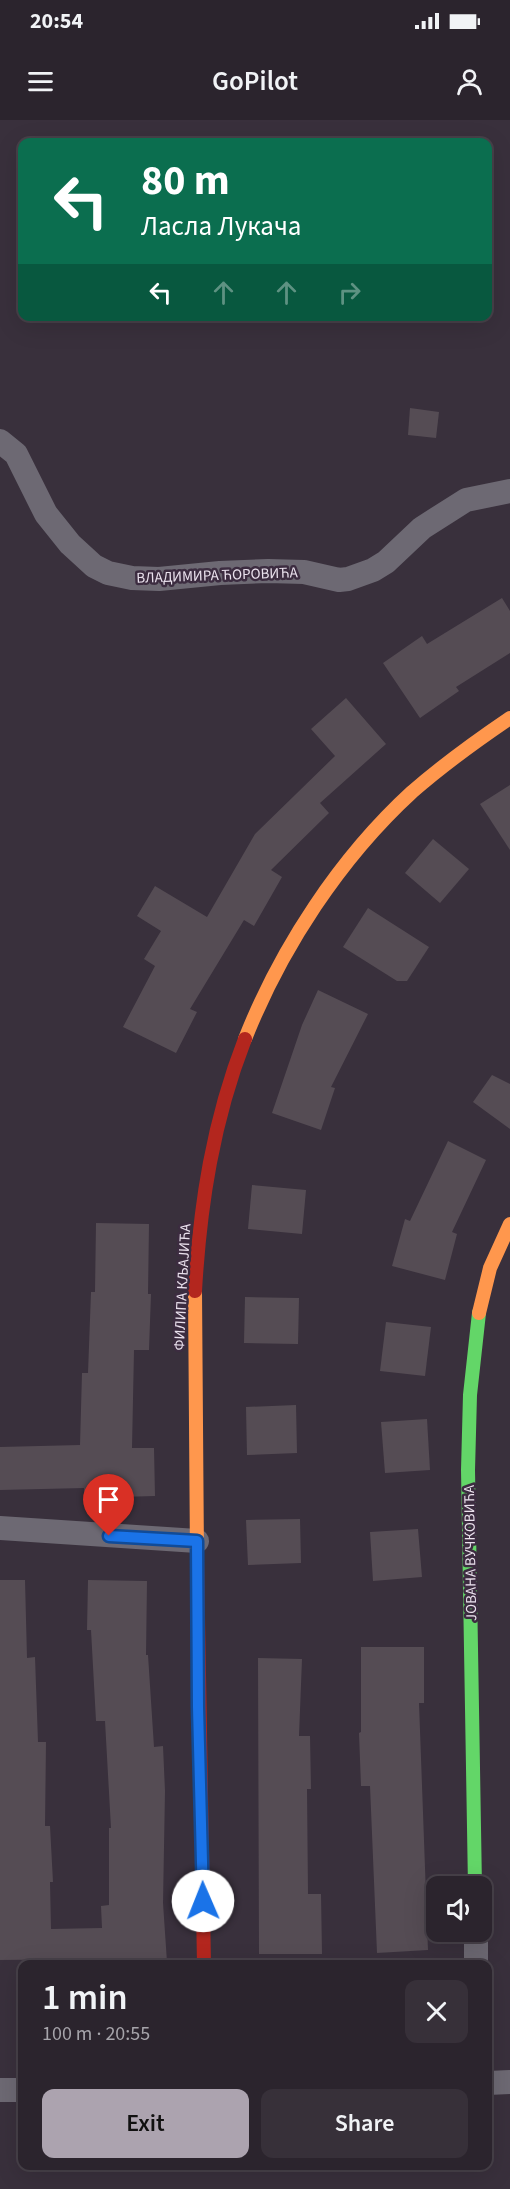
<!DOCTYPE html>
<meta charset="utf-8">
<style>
:root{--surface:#2b242d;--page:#373039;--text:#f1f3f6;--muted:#a6a4aa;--line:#474149;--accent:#aca3af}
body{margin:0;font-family:"Source Sans 3",sans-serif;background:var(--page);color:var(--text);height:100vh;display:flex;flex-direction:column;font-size:22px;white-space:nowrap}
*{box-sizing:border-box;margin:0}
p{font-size:20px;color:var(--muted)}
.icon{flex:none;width:33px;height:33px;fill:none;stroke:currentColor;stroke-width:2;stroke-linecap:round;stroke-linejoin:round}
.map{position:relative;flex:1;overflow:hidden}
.sheet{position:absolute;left:18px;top:1840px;width:474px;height:210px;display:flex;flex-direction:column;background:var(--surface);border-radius:12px;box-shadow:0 6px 24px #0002,0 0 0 2px var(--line)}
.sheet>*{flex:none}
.guide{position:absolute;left:18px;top:18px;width:474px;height:183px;border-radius:12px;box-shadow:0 6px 24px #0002,0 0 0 2px var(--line);background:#0b6e4f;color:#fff;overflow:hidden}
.fabs{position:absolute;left:426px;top:1756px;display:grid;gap:12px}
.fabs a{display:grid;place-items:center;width:66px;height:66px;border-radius:12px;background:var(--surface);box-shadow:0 6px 24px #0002,0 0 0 2px var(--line);font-size:30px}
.pin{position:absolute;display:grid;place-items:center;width:51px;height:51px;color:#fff;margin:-62px -26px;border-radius:50% 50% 50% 0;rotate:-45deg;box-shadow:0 0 6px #0007}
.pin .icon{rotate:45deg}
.me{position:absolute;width:66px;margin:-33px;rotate:359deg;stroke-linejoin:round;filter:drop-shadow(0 0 4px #0008)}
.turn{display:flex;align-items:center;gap:21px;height:126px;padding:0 24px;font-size:27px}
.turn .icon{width:78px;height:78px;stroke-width:2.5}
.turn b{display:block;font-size:42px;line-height:51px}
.lanes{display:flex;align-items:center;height:57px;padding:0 24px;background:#0003;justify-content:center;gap:30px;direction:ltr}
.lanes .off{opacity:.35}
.round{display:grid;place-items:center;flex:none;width:63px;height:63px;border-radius:12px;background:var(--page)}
.summary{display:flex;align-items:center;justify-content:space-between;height:102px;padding:0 24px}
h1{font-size:36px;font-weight:600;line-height:45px}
.cta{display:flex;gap:12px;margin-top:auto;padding:12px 24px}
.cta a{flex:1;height:69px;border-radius:12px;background:var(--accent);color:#111;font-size:24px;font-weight:600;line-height:69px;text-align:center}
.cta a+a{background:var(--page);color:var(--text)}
.status{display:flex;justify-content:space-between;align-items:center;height:42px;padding:0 30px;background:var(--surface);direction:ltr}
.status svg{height:16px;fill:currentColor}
header{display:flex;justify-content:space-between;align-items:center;height:78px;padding:0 24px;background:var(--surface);font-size:27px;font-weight:600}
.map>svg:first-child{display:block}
.building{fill:#554c54}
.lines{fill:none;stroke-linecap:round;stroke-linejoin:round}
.street{stroke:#6d6973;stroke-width:24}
.fast{stroke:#63d668;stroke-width:14}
.slow{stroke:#ff974d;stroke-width:14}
.jam{stroke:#b3261e;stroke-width:14}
.route-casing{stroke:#114b97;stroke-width:15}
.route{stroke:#1a73e8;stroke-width:10}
.labels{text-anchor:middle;stroke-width:5;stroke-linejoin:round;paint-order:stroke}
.street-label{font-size:15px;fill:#eae1ed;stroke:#3c2c40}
</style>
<div class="status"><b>20:54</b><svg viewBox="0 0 49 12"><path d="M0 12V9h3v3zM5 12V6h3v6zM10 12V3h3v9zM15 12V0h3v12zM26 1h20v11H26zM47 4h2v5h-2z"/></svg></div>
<header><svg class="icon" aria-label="menu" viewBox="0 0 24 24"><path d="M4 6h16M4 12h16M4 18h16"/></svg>GoPilot<svg class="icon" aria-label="person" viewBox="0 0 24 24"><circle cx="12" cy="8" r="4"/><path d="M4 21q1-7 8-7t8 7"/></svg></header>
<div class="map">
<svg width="510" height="2069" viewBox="0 0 510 2069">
<rect width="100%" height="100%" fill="#39303c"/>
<g class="building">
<path d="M 410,288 L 439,292 L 436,318 L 408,315 Z"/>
<path d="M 502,478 L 510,491 L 510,533 L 456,567 L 459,571 L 420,598 L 383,543 L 422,516 L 427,524 Z"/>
<path d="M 346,578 L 386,624 L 320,683 L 329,693 L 271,750 L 282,757 L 254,806 L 244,800 L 190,889 L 197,892 L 176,933 L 123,907 L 155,846 L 144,839 L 161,811 L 137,796 L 155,766 L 207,797 L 255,714 L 335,636 L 311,609 Z"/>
<path d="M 510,665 L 510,730 L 480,684 Z"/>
<path d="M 433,719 L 469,749 L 440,783 L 405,753 Z"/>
<path d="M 368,788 L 429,827 L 407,861 L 397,861 L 343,827 Z"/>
<path d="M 318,870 L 368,894 L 331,967 L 335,968 L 321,1010 L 272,993 L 302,905 Z"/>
<path d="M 492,955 L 510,964 L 510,1009 L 473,982 Z"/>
<path d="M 448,1021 L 486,1040 L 452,1112 L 457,1114 L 445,1160 L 392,1146 L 405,1099 L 410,1101 Z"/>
<path d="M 252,1065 L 306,1070 L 302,1114 L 248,1109 Z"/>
<path d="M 96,1103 L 149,1104 L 148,1174 L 151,1174 L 149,1230 L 134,1230 L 132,1328 L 154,1328 L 155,1376 L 84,1378 L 84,1368 L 0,1370 L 0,1327 L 80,1325 L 82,1253 L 88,1253 L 91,1172 L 95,1172 Z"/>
<path d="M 245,1177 L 299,1178 L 298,1224 L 244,1223 Z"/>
<path d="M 386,1202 L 431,1207 L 425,1256 L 380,1251 Z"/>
<path d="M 296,1285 L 297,1333 L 247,1335 L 246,1287 Z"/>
<path d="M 427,1299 L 430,1350 L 385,1353 L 381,1302 Z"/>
<path d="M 300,1399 L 301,1443 L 248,1445 L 246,1400 Z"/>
<path d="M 418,1409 L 422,1457 L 373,1461 L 370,1412 Z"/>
<path d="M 0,1460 L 25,1460 L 27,1538 L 35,1537 L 38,1622 L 46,1622 L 45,1706 L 50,1706 L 53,1762 L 50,1762 L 51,1809 L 102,1808 L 101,1786 L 109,1785 L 109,1708 L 111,1708 L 105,1601 L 96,1601 L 91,1510 L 87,1510 L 88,1460 L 147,1461 L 146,1535 L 148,1535 L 154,1627 L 163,1626 L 165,1671 L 163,1783 L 167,1842 L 103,1844 L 103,1839 L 0,1840 Z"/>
<path d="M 361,1527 L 424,1527 L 424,1583 L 419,1583 L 428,1830 L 377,1833 L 370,1666 L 361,1666 L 359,1613 L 361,1612 Z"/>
<path d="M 258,1538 L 302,1539 L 299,1616 L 310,1616 L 311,1669 L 307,1669 L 308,1774 L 321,1774 L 322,1834 L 259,1834 Z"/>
</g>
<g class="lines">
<g class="street">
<path d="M 0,321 L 16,334 L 46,394 L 70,424 L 94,446 L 108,453 L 132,458 L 159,459 L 220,453 L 268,451 L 304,452 L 339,460 L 348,459 L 373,450 L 386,442 L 422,408 L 466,380 L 510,371"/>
<path d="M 0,1408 L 197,1421"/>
<path d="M 476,1812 L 476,1845"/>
<path d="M 488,1963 L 510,1962"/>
<path d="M 0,1970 L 22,1970"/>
</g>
<path class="fast" d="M 475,1767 L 468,1350 L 470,1275 L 479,1193"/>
<g class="slow">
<path d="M 245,919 C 281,828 340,738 412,672 C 443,645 476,621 510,598"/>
<path d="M 195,1171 L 197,1437"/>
<path d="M 479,1193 L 490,1148 L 510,1104"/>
</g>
<g class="jam">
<path d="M 195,1171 C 200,1084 213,1001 245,919"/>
<path d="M 197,1437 L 204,1845"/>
</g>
</g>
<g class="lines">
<defs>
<path id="route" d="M 109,1416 L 197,1421 L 198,1587 L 203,1781"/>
</defs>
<use href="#route" class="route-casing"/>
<use href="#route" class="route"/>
</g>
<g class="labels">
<g class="street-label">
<text transform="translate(217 455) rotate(-2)" y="5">ВЛАДИМИРА ЋОРОВИЋА</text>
<text transform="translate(182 1167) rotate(-87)" y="5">ФИЛИПА КЉАЈИЋА</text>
<text transform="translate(470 1433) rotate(-91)" y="5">ЈОВАНА ВУЧКОВИЋА</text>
</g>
</g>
</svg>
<div class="fabs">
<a><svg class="icon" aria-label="sound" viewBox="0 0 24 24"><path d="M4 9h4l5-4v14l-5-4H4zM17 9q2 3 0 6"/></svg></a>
</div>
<div class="pin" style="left:109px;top:1416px;background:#d93025"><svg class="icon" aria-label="arrive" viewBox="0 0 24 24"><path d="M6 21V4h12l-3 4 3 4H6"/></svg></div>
<svg class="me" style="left:203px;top:1781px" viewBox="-20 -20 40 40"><circle r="19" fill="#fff"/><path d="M0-13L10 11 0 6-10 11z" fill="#1a73e8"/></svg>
<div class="guide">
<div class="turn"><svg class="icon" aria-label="left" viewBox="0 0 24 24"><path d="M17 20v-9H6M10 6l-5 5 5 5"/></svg><div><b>80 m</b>Ласла Лукача</div></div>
<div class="lanes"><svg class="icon" aria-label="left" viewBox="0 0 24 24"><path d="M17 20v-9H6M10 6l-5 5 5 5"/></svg><svg class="icon off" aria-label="ahead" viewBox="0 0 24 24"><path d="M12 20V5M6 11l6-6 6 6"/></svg><svg class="icon off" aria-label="ahead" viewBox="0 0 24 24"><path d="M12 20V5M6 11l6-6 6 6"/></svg><svg class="icon off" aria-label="right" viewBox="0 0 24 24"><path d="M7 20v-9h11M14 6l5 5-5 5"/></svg></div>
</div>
<section class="sheet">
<div class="summary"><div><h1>1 min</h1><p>100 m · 20:55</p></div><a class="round"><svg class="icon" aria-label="close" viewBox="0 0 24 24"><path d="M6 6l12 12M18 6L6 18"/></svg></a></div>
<div class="cta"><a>Exit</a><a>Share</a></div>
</section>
</div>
